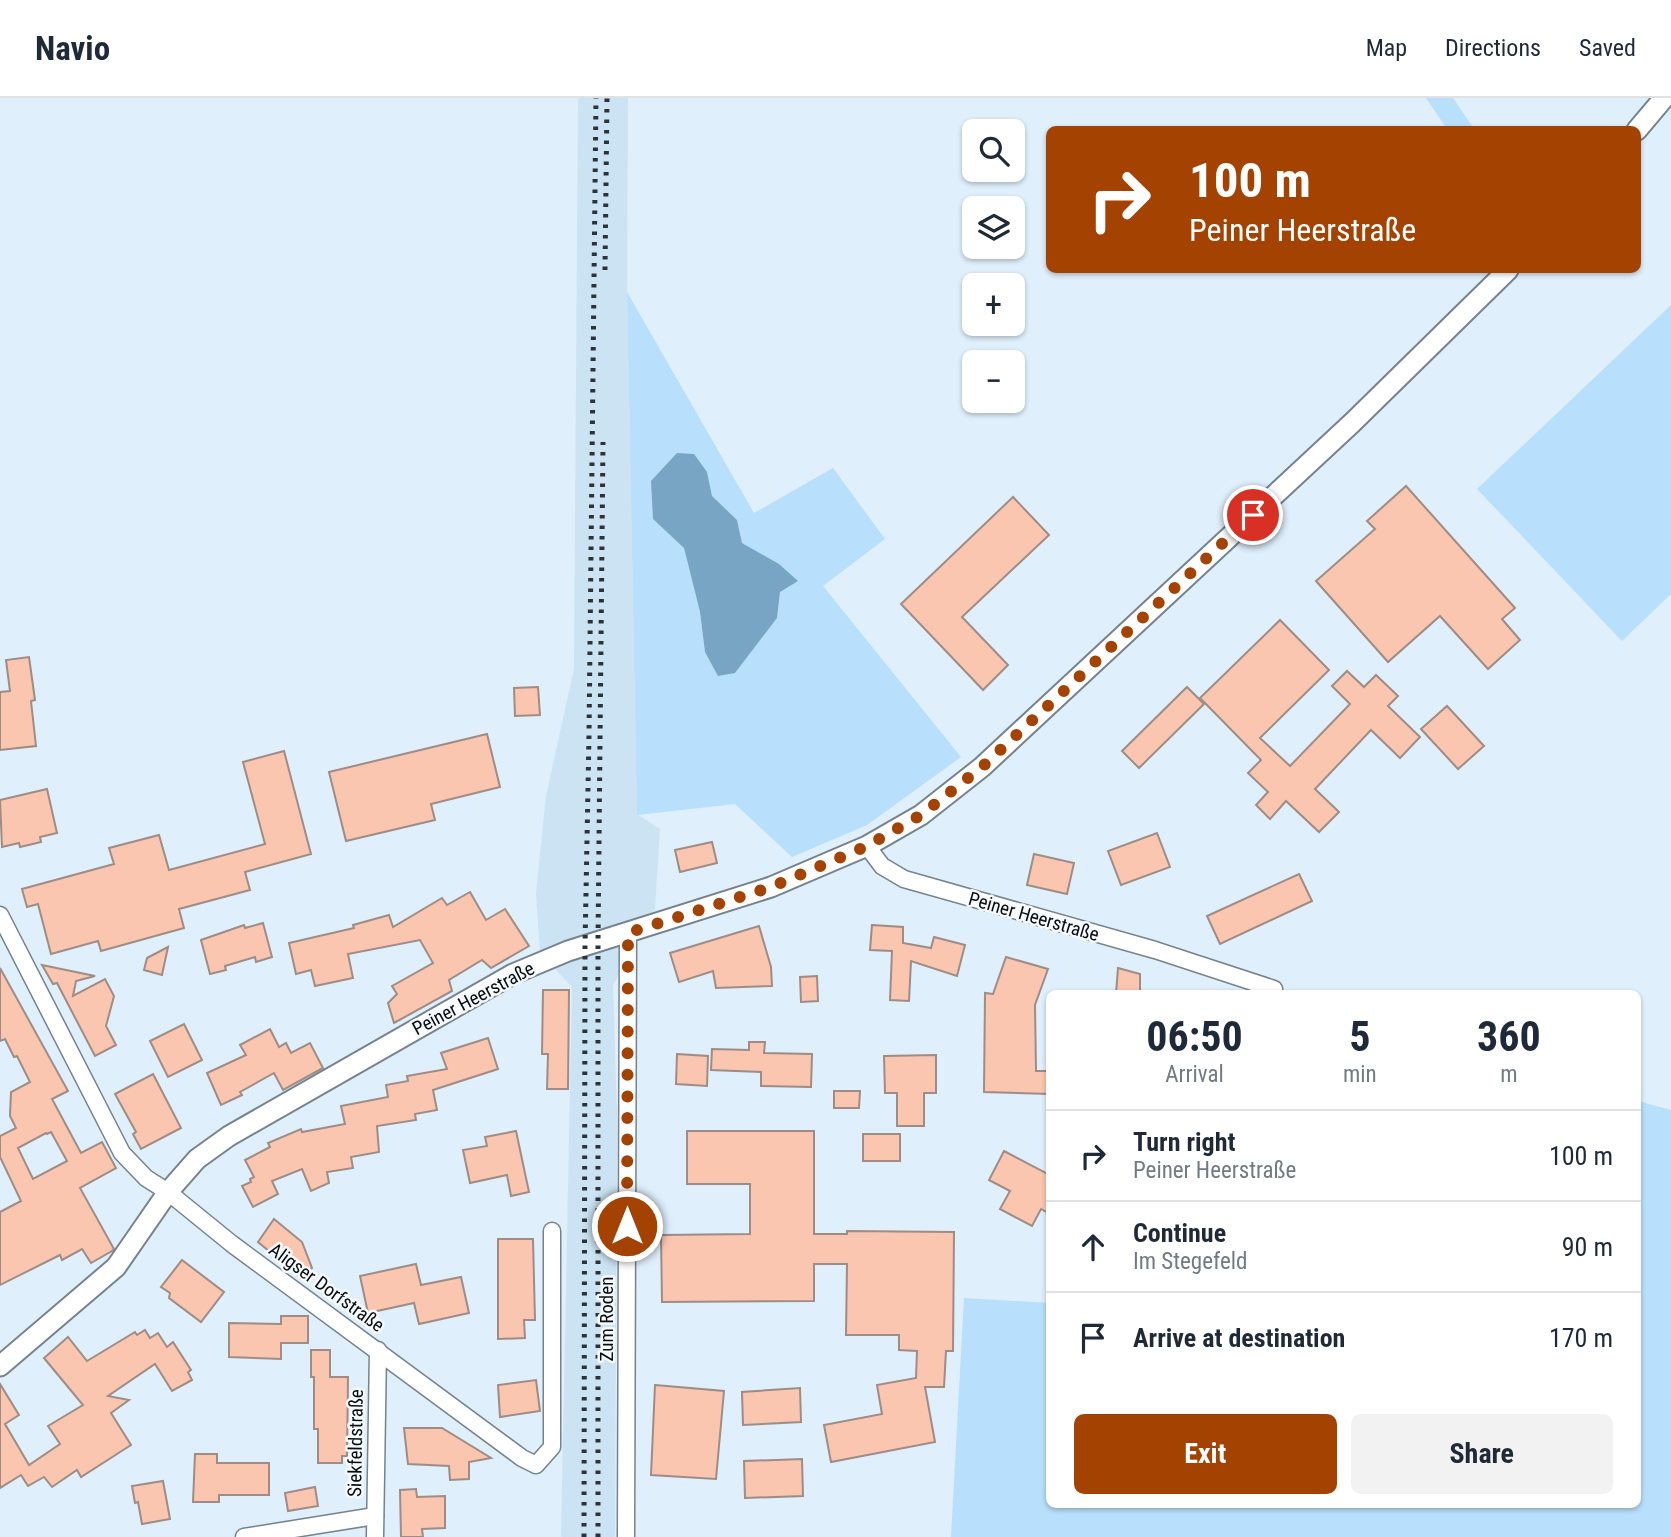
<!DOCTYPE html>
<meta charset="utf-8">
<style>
:root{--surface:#fff;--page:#f2f2f3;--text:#1f2937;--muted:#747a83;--line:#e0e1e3;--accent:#a44202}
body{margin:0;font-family:"Roboto Condensed",sans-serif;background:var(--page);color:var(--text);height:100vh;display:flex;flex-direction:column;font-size:26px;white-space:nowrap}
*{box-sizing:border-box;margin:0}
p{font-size:23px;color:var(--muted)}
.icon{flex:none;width:38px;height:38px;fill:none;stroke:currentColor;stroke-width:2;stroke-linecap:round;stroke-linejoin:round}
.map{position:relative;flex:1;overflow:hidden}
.sheet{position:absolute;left:1046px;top:892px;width:595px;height:518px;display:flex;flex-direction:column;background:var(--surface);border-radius:10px;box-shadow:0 2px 5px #0004}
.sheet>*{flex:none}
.top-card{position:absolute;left:1046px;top:28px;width:595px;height:147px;border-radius:10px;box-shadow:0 2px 5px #0004;background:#a44202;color:#fff;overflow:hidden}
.fabs{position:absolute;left:962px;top:21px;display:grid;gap:14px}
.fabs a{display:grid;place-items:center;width:63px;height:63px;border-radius:10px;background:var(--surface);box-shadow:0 2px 5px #0004;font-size:35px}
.pin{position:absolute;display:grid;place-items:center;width:60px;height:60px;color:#fff;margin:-30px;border:4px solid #fff;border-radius:50%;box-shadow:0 2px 7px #0007}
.me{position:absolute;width:77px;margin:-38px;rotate:0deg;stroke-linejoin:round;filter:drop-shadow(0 0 5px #0008)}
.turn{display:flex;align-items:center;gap:24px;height:147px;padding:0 28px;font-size:32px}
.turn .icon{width:91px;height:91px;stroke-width:2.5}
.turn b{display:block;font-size:49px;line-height:60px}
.eta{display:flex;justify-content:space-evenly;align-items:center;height:119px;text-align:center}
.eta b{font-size:42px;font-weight:700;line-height:49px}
.button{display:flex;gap:14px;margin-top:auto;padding:14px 28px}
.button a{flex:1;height:80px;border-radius:10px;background:var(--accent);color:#fff;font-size:28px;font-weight:700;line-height:80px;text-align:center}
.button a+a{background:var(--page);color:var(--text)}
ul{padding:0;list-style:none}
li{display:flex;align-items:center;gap:21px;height:91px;padding:0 28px;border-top:2px solid var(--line)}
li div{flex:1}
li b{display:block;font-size:26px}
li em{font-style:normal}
header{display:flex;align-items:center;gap:42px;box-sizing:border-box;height:98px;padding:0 35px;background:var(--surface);border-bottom:2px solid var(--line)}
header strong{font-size:33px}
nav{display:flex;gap:38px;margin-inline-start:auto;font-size:24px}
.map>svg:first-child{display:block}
.built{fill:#cce3f3}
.green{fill:#b8dffb;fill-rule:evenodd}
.water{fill:#78a5c4}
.building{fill:#fac6b0;stroke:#9e8c85;stroke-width:2;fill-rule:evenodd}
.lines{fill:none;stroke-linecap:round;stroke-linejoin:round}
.minor-casing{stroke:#75838e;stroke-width:19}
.tertiary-casing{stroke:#75838e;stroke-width:23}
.minor{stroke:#fff;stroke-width:16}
.tertiary{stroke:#fff;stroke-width:19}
.rail{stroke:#2c3338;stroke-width:5;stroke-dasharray:3.5 7;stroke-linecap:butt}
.route{stroke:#a44202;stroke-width:12;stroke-dasharray:0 21.6}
.labels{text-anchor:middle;stroke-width:5;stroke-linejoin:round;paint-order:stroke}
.street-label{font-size:19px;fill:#080d11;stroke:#f7fafd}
</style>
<header>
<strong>Navio</strong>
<nav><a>Map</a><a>Directions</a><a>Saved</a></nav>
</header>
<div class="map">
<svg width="1671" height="1439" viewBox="0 0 1671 1439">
<rect width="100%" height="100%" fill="#dfeffb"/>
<path class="built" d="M 578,0 L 628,0 L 627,194 L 637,716 L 660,731 L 655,811 L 613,887 L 617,1015 L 615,1439 L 561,1439 L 572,889 L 540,855 L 536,796 L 546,698 L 574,571 Z"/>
<g class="green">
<path d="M 1426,0 L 1453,0 L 1474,31 L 1447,31 Z"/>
<path d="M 627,194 L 754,415 L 833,370 L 885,441 L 823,488 L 961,659 L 867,727 L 792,759 L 735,706 L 637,717 ZM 707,374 L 712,398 L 737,422 L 742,445 L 779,466 L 780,494 L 777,520 L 735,575 L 705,554 L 700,514 L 684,450 Z"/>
<path d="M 1671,207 L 1671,496 L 1622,543 L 1477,391 Z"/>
<path d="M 1638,1003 L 1671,1012 L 1671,1439 L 951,1439 L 964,1200 L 1050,1205 L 1050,1407 L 1638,1407 Z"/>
</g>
<path class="water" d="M 677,355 L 694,356 L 707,374 L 712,398 L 737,422 L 742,445 L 779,466 L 798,483 L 780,494 L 777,520 L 735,575 L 718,578 L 705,554 L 700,514 L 684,450 L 653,421 L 651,383 Z"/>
<g class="building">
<path d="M 1406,388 L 1515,510 L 1502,521 L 1520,542 L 1488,571 L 1440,518 L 1388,564 L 1316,483 L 1375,431 L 1367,423 Z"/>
<path d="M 1013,399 L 1049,437 L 962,519 L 1008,567 L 983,592 L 901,506 Z"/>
<path d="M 1280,522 L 1329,572 L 1260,640 L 1290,668 L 1350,606 L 1332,588 L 1347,573 L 1364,589 L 1376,577 L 1398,598 L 1388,608 L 1420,639 L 1400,660 L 1371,632 L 1315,691 L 1339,714 L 1319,734 L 1286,703 L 1270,721 L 1256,707 L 1268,694 L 1248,675 L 1261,662 L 1200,600 Z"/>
<path d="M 29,559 L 35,602 L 31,603 L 36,648 L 0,652 L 0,594 L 10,593 L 6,562 Z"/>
<path d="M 538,589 L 540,617 L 515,618 L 514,590 Z"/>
<path d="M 1187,589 L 1204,606 L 1139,670 L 1122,653 Z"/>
<path d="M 1447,608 L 1484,648 L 1458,671 L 1421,631 Z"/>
<path d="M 487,636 L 500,689 L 431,706 L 435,722 L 346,743 L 329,674 Z"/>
<path d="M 284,653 L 311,756 L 245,774 L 250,792 L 179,811 L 184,830 L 101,853 L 98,843 L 51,856 L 38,806 L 27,809 L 22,791 L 114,766 L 109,750 L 159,737 L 169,772 L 265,746 L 243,664 Z"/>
<path d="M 47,691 L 57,735 L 40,739 L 41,744 L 20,749 L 19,745 L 2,749 L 0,702 Z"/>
<path d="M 1157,735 L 1170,769 L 1121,787 L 1108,753 Z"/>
<path d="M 712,744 L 717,765 L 680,774 L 675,752 Z"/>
<path d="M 1034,756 L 1074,765 L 1067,796 L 1027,787 Z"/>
<path d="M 1299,776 L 1312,803 L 1220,846 L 1207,818 Z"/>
<path d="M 470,794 L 486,822 L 505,811 L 529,848 L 491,870 L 482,862 L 449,882 L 452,893 L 394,925 L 388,905 L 397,896 L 392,888 L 433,865 L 420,842 L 348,856 L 353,880 L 315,888 L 311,872 L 296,876 L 289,845 L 354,830 L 353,827 L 389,817 L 393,829 L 442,800 L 447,807 Z"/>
<path d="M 263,825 L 272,859 L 256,864 L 255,859 L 225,868 L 226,872 L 210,876 L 201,842 L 244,827 L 245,830 Z"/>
<path d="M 872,827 L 903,829 L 903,845 L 931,850 L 934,839 L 965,847 L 957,878 L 911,863 L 909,903 L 890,902 L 892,853 L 870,852 Z"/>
<path d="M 759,828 L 771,869 L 772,888 L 716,890 L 713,873 L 679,884 L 670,855 Z"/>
<path d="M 168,849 L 162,877 L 144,872 L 147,860 Z"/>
<path d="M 1006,859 L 1048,871 L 1035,907 L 1036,973 L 1050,973 L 1050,996 L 984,994 L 985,895 L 993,896 Z"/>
<path d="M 42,867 L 95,878 L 76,883 L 73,898 L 105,881 L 114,898 L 106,928 L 116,947 L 95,958 L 57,885 L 53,886 Z"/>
<path d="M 0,870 L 68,993 L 52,1001 L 81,1055 L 102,1044 L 116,1070 L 80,1090 L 114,1151 L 112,1153 L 91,1165 L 82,1151 L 62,1162 L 60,1157 L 0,1187 L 0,1114 L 21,1103 L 0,1059 L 0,1038 L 16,1030 L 10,1018 L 11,994 L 30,984 L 17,958 L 14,959 L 5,941 L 0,943 ZM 51,1034 L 67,1063 L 33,1081 L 18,1050 L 46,1035 L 47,1036 Z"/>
<path d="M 1118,870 L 1140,876 L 1140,896 L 1116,896 Z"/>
<path d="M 817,878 L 818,903 L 801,904 L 800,879 Z"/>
<path d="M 543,892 L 569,892 L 568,991 L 547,991 L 548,956 L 542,956 Z"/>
<path d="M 184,926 L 202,962 L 168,979 L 150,943 Z"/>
<path d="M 270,931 L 279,949 L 286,945 L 291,955 L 310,945 L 323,970 L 283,992 L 274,975 L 240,994 L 242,997 L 221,1007 L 207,975 L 246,957 L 240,947 Z"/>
<path d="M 488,940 L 498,971 L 433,992 L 437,1012 L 415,1016 L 416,1022 L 377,1028 L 379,1054 L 351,1059 L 353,1070 L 327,1074 L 329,1085 L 311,1093 L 302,1071 L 272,1083 L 278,1096 L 253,1109 L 242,1088 L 251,1084 L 250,1081 L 254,1079 L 245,1062 L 270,1049 L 268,1045 L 301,1031 L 302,1034 L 345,1026 L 341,1008 L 388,999 L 386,987 L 408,983 L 407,978 L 447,971 L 441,955 Z"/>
<path d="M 749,944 L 765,944 L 764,955 L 812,956 L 811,989 L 761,988 L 761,974 L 711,972 L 712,951 L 749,952 Z"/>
<path d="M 677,956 L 708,958 L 707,988 L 676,986 Z"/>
<path d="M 936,957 L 936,995 L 924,995 L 924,1028 L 897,1028 L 897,995 L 885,995 L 884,958 Z"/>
<path d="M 153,976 L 181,1030 L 141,1051 L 133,1036 L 136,1034 L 115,996 Z"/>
<path d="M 834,993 L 860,993 L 859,1010 L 834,1010 Z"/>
<path d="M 516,1033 L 529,1094 L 511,1098 L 507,1077 L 470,1085 L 463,1052 L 487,1048 L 485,1039 Z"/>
<path d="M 687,1033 L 814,1033 L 814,1136 L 847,1136 L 847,1133 L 954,1134 L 953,1253 L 946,1253 L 944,1289 L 925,1289 L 935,1344 L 831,1364 L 824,1327 L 882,1316 L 877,1287 L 916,1280 L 917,1253 L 899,1252 L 899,1237 L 846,1237 L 847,1166 L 814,1166 L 814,1203 L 662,1204 L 661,1137 L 750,1136 L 750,1086 L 687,1086 Z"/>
<rect x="863" y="1036" width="37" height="27"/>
<path d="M 1004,1053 L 1050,1077 L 1050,1116 L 1041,1111 L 1032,1128 L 1000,1111 L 1010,1093 L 989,1082 Z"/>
<path d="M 274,1121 L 302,1144 L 312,1170 L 298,1177 L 258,1144 Z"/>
<path d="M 498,1141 L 533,1141 L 535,1222 L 524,1222 L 525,1240 L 498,1241 Z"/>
<path d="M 182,1162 L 224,1194 L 201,1224 L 169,1200 L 170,1195 L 161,1189 Z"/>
<path d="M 416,1166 L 421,1187 L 461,1179 L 469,1215 L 419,1226 L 414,1205 L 368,1215 L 360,1178 Z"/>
<path d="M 281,1218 L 308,1218 L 308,1245 L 281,1245 L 281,1261 L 229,1259 L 229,1225 L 281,1226 Z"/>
<path d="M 145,1232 L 150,1240 L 158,1235 L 167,1249 L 173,1244 L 191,1272 L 188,1274 L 192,1282 L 172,1293 L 155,1266 L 108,1298 L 129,1302 L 111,1315 L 131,1347 L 81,1379 L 77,1372 L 52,1389 L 44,1379 L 28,1388 L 21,1377 L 0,1390 L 0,1286 L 19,1317 L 5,1326 L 29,1367 L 60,1346 L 48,1328 L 83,1307 L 44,1260 L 68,1239 L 87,1263 L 135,1234 L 137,1237 Z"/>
<path d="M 311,1252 L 330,1252 L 330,1279 L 348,1279 L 347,1358 L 342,1358 L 342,1365 L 318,1365 L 318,1331 L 314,1331 L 314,1279 L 311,1279 Z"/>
<path d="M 536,1282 L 540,1313 L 500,1319 L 498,1287 Z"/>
<path d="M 655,1287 L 724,1293 L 716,1381 L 651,1377 Z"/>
<path d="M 800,1290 L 801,1324 L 743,1327 L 742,1294 Z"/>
<path d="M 404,1330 L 442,1330 L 491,1360 L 469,1364 L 469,1381 L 450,1382 L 449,1368 L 408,1366 Z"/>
<path d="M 195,1356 L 217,1356 L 217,1365 L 269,1365 L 269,1397 L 219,1397 L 219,1404 L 193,1404 Z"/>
<path d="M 802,1361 L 803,1398 L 745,1400 L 744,1363 Z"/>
<path d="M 163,1383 L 170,1421 L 142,1426 L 138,1404 L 135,1405 L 132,1388 Z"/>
<path d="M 315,1389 L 318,1408 L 288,1413 L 285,1395 Z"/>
<path d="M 416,1391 L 417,1399 L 445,1398 L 445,1430 L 422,1431 L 423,1439 L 401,1439 L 400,1392 Z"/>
</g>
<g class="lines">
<defs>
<g id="minor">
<path d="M 867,748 L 882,768 L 904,781 L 1155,852 L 1274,891"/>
<path d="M 0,817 L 122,1055 L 146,1080 L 168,1094 L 232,1146 L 522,1360 L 536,1367 L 552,1349 L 552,1133"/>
<path d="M 244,1439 L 375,1418"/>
<path d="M 375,1439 L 378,1252"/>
<path d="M 626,1439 L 628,835"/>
</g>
<g id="tertiary">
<path d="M 1637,32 L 1664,0"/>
<path d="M 0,1268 L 116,1169 L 168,1094 L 197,1061 L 229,1038 L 513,876 L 568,853 L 771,789 L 867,748 L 921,717 L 982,669 L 1352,325 L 1508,172"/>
</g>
</defs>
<use href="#minor" class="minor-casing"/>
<use href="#tertiary" class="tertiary-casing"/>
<use href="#minor" class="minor"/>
<use href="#tertiary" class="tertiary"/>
<g class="rail">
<path d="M 605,172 L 607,0"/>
<path d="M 584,1439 L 585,848 L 589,637 L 596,0"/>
<path d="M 598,1439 L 598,844 L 603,344"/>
</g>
</g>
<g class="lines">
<path class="route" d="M 627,1128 L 628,835 L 771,789 L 867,748 L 921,717 L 982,669 L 1253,417"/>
</g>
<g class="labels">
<g class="street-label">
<text transform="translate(1034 818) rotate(16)" y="7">Peiner Heerstraße</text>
<text transform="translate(473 900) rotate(-28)" y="7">Peiner Heerstraße</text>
<text transform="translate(327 1189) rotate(36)" y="7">Aligser Dorfstraße</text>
<text transform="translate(606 1221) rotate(-90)" y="7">Zum Roden</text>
<text transform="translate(355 1345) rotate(-89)" y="7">Siekfeldstraße</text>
</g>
</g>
</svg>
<div class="fabs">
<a><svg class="icon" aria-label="search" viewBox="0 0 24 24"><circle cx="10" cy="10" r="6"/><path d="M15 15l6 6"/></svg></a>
<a><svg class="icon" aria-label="layers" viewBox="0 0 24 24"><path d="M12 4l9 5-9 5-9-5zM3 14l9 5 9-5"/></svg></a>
<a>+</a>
<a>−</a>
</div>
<div class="pin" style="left:1253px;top:417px;background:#d93025"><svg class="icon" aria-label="arrive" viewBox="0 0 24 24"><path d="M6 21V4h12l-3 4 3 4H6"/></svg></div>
<svg class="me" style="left:627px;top:1128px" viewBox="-20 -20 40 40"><circle r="17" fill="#a44202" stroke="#fff" stroke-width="3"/><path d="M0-11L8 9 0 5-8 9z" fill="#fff"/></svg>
<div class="top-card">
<div class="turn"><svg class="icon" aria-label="right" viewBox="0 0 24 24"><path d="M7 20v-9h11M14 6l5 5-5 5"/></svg><div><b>100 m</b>Peiner Heerstraße</div></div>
</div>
<section class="sheet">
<div class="eta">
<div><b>06:50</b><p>Arrival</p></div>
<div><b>5</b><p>min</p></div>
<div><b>360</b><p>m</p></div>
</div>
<ul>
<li><svg class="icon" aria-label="right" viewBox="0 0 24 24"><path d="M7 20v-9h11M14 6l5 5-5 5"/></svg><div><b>Turn right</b><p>Peiner Heerstraße</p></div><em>100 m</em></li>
<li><svg class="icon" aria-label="ahead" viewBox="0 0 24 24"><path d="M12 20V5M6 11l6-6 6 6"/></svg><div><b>Continue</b><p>Im Stegefeld</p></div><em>90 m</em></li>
<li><svg class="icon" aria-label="arrive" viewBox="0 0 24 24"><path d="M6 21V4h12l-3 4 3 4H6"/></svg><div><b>Arrive at destination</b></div><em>170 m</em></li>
</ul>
<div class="button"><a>Exit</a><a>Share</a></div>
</section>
</div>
